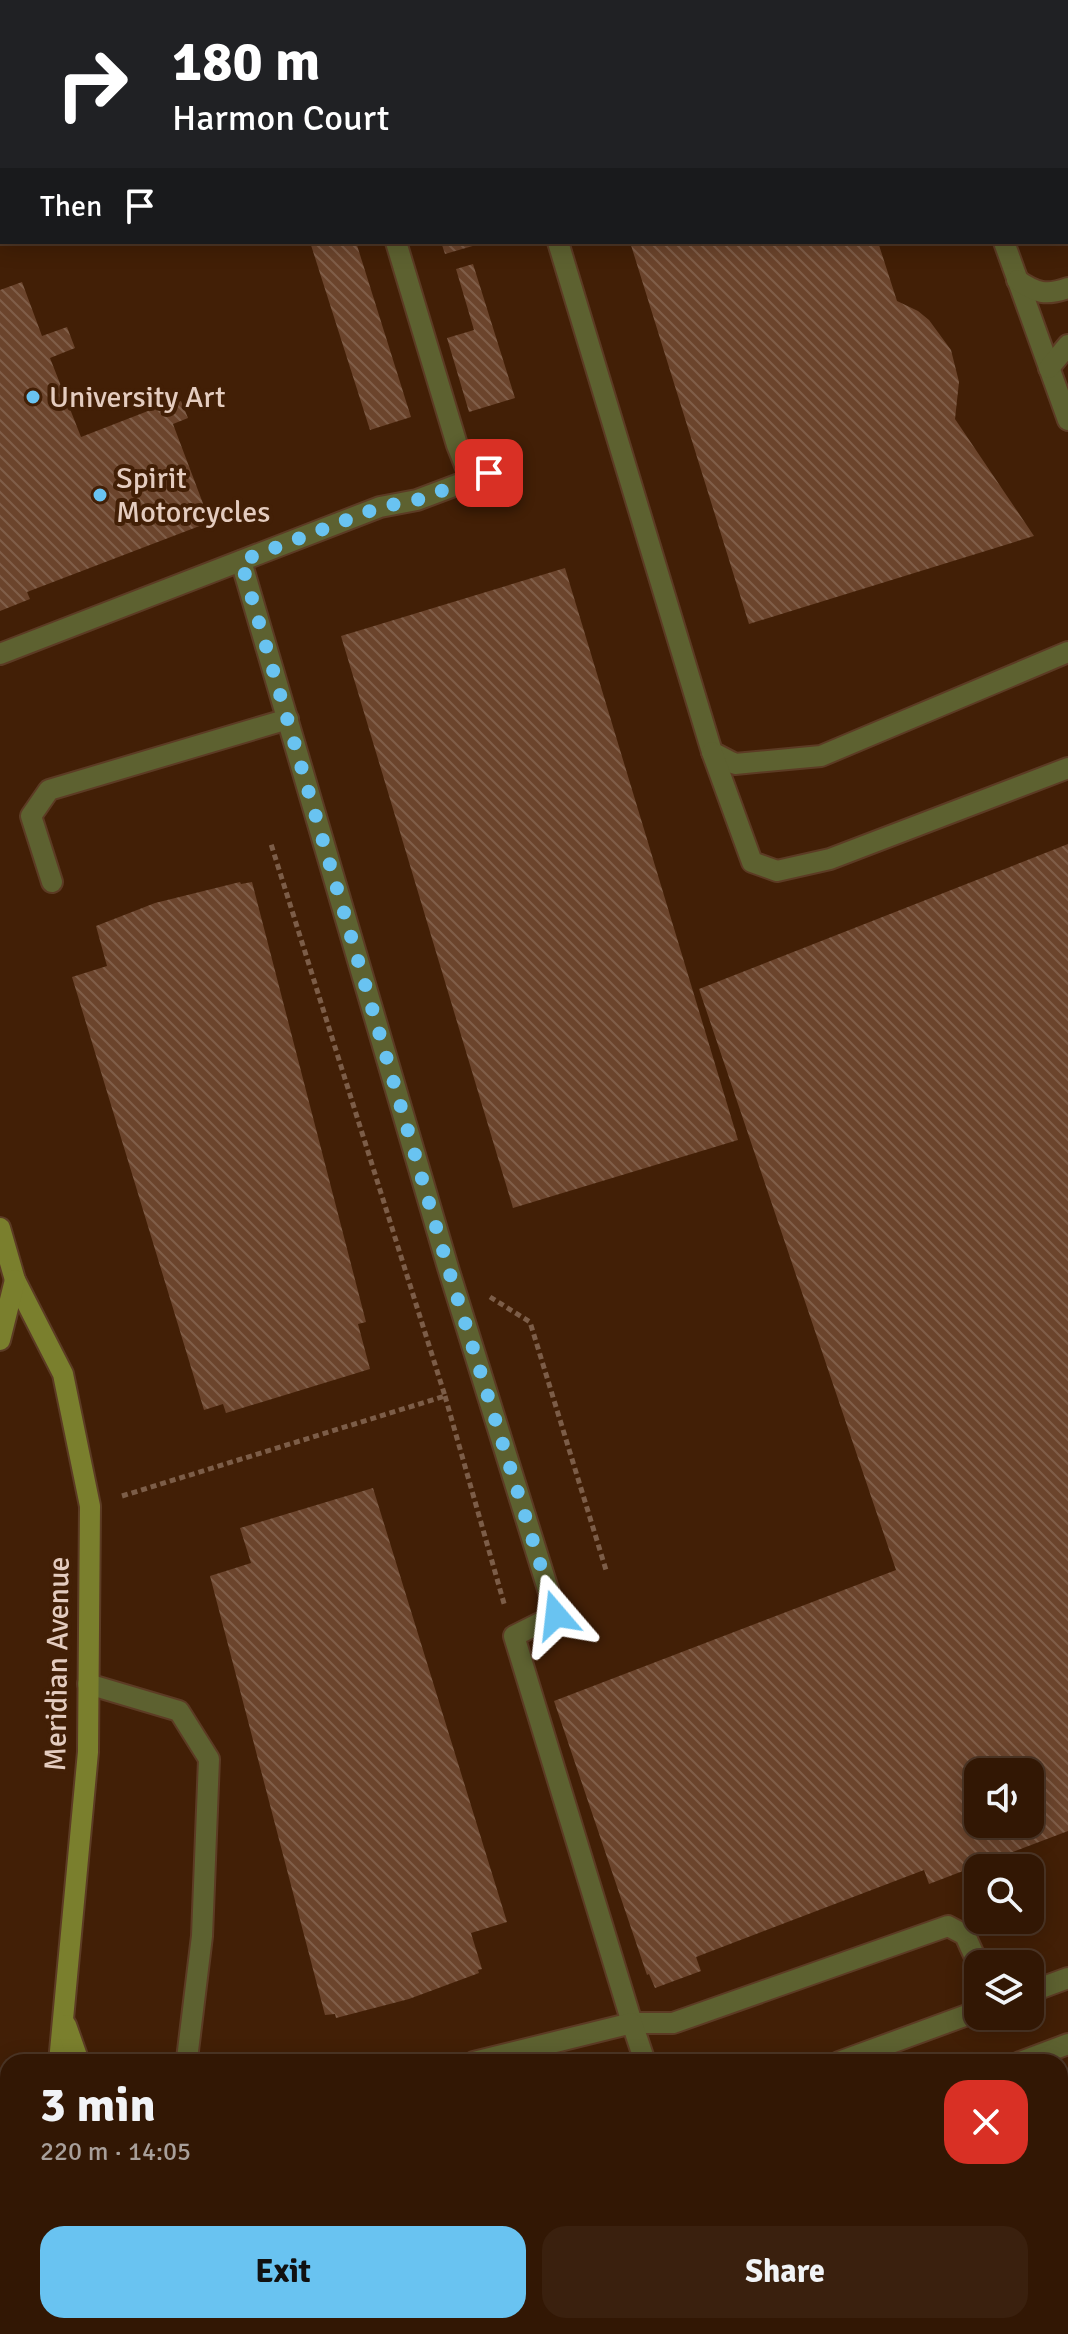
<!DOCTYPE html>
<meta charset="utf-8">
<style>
:root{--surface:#321704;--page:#3a200e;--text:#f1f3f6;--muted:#a89f9a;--line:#4d3626;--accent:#69c3f1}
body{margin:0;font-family:Signika,sans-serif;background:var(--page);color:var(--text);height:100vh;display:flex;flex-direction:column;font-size:30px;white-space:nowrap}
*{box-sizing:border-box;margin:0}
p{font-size:26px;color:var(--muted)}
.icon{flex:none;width:44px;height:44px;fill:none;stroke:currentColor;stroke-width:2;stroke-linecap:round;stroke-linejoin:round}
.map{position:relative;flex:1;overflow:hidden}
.drawer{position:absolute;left:0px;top:2054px;width:1068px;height:280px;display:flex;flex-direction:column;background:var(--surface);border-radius:24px 24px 0 0;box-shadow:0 4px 20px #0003,0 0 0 2px var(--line)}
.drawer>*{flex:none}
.banner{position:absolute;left:0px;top:0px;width:1068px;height:244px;box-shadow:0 4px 20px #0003,0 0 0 2px var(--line);background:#202124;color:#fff;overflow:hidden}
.fabs{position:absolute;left:964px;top:1758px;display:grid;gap:16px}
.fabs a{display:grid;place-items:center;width:80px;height:80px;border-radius:16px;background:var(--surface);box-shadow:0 4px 20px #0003,0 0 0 2px var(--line);font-size:40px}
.pin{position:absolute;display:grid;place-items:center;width:68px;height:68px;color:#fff;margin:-34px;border-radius:16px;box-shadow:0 4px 12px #0006}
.me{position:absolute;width:88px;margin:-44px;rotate:343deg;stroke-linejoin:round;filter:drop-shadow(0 0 6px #0008)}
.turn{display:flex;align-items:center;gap:28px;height:168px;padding:0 40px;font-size:36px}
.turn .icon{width:104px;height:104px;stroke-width:2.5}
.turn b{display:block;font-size:56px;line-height:68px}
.then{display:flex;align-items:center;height:76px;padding:0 40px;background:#0003;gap:16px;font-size:30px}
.round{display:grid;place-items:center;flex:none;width:84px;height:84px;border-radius:24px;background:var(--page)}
.summary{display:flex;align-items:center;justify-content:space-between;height:136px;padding:0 40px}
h1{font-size:48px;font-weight:800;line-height:60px}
.primary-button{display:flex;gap:16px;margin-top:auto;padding:16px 40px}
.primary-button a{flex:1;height:92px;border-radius:24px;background:var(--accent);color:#111;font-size:32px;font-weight:800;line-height:92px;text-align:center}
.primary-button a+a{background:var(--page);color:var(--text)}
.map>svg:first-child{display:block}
.building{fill:url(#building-back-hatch);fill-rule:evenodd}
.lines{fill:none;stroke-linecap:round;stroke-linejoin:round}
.service-casing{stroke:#5c3b24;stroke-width:24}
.minor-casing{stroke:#5c3b24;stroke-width:24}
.tertiary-casing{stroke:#5c3b24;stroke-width:24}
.secondary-casing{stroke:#5c3b24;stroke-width:24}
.path{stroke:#7c5d48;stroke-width:5;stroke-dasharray:6 4;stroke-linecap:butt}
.service{stroke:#5d6130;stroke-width:20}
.minor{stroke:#5d6130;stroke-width:20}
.tertiary{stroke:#5d6130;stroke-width:20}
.secondary{stroke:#7a7f2d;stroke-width:20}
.route{stroke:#69c3f1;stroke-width:14;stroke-dasharray:0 25.2}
.poi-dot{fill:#69c3f1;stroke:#421f06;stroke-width:3}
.labels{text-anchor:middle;stroke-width:8;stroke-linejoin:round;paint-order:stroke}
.poi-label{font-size:30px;fill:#e4ccbf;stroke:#421f06;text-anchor:start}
.street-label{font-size:30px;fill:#e4ccbf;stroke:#421f06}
</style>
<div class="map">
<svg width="1068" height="2334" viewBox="0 0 1068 2334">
<defs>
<pattern id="building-back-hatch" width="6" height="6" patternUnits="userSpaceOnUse" patternTransform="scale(2)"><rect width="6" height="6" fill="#6b442c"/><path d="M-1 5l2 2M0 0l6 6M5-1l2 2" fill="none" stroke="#805e49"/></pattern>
</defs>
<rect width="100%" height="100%" fill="#421f06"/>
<g class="building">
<path d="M 310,242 L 356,242 L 411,417 L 370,430 Z"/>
<path d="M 441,242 L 483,242 L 483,243 L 445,254 Z"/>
<path d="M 630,242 L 878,242 L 897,301 L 918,311 L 929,320 L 951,350 L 959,382 L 955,419 L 1034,536 L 749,624 Z"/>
<path d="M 473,264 L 515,398 L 469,412 L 447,338 L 474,330 L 456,269 Z"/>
<path d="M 22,282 L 42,336 L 67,327 L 75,348 L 50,358 L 81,437 L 166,404 L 166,407 L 181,401 L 188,418 L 173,424 L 210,522 L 27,592 L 30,599 L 0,611 L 0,290 Z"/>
<path d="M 565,568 L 738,1140 L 513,1208 L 341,636 Z"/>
<path d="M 1068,844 L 1068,1831 L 929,1884 L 924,1870 L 696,1957 L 701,1971 L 655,1988 L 649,1974 L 647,1975 L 554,1701 L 896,1570 L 699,989 ZM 978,1772 L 1030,1772 L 1030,1824 L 978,1824 Z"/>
<path d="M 240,882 L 241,884 L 252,882 L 366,1322 L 358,1324 L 370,1369 L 226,1413 L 223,1404 L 204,1410 L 72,977 L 107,966 L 96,926 L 155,903 Z"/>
<path d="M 373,1488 L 507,1922 L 471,1933 L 482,1969 L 478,1970 L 479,1973 L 409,1999 L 336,2018 L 335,2014 L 325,2015 L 210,1576 L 251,1563 L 240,1528 Z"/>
<path d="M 1068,2156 L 1068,2334 L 986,2334 L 990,2326 L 1060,2326 L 1060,2174 Z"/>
</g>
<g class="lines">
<defs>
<g id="service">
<path d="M 382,0 L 383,2"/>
<path d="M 918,0 L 919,2"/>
<path d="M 752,2 L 757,0"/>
<path d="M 396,242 L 457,445 L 471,480"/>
<path d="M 558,242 L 712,752 L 735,764 L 821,756 L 1068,652"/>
<path d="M 1004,242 L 1068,420"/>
<path d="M 1017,280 C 1036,293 1046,296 1068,288"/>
<path d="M 1049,368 L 1068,345"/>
<path d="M 241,561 L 449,1271 L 556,1615 L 514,1636 L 632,2023 L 673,2023 L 948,1926 L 965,1935 L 978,1964"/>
<path d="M 712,752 L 752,862 L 777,871 L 830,859 L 1068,768"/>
<path d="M 52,882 L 31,816 L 49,790 L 288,719"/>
<path d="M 88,1684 L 179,1711 L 209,1759 L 202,1936 L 187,2059 L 189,2062"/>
<path d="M 474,2062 L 632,2023 L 645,2062"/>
<path d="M 525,2326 L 528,2334"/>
<path d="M 887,2334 L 891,2326"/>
</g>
<path id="minor" d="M 0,654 L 380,507 L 417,500 L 507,466"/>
<g id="tertiary">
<path d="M 440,2 L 445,0"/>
<path d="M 0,171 L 2,170"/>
<path d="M 1030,1992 L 1068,1978"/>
<path d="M 839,2062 L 978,2011"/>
<path d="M 1020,2062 L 1068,2044"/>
<path d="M 0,2271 L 8,2270"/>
<path d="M 76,2334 L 162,2326"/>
</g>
<g id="secondary">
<path d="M 0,1228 L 15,1280 L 63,1374 L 90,1506 L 88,1752 L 59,2062"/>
<path d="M 0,1340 L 15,1280"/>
<path d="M 66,2025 L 79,2062"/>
<path d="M 32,2334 L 33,2326"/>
</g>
</defs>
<use href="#service" class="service-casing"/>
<use href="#minor" class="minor-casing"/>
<use href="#tertiary" class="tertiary-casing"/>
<use href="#secondary" class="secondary-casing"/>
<g class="path">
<path d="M 490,1297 L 530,1322 L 606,1570"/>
<path d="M 445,1396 L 505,1607"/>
<path d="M 122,1496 L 445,1396 L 271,844"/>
</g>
<use href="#service" class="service"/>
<use href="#minor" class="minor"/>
<use href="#tertiary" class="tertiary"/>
<use href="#secondary" class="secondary"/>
</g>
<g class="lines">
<path class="route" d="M 489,473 L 417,500 L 380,507 L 241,561 L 449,1271 L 556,1615"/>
</g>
<g class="poi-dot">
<circle cx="33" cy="397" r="8"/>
<circle cx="100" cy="495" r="8"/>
</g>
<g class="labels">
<g class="poi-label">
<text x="49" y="407">University Art</text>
<text x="116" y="488">Spirit<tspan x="116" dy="34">Motorcycles</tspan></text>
</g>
<g class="street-label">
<text transform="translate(57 1664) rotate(-89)" y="10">Meridian Avenue</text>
</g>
</g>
</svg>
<div class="fabs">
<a><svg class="icon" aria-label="sound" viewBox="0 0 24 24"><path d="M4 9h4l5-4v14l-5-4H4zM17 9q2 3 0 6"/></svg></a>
<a><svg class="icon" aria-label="search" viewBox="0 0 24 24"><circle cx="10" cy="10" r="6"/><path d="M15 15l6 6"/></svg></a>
<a><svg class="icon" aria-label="layers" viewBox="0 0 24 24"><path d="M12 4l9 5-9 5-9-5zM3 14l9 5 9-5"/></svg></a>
</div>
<div class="pin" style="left:489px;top:473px;background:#d93025"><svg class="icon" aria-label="arrive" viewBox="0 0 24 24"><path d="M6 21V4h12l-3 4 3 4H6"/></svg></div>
<svg class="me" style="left:556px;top:1615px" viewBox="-20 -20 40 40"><path d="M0-17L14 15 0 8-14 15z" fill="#69c3f1" stroke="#fff" stroke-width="4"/></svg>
<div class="banner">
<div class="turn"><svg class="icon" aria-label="right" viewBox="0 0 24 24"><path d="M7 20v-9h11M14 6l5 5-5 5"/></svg><div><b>180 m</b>Harmon Court</div></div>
<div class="then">Then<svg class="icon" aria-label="arrive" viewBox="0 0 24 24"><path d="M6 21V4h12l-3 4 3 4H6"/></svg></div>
</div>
<section class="drawer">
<div class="summary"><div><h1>3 min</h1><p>220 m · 14:05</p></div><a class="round" style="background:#d93025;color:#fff"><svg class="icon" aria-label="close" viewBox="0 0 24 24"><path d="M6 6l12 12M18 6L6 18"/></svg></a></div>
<div class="primary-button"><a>Exit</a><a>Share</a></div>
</section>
</div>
